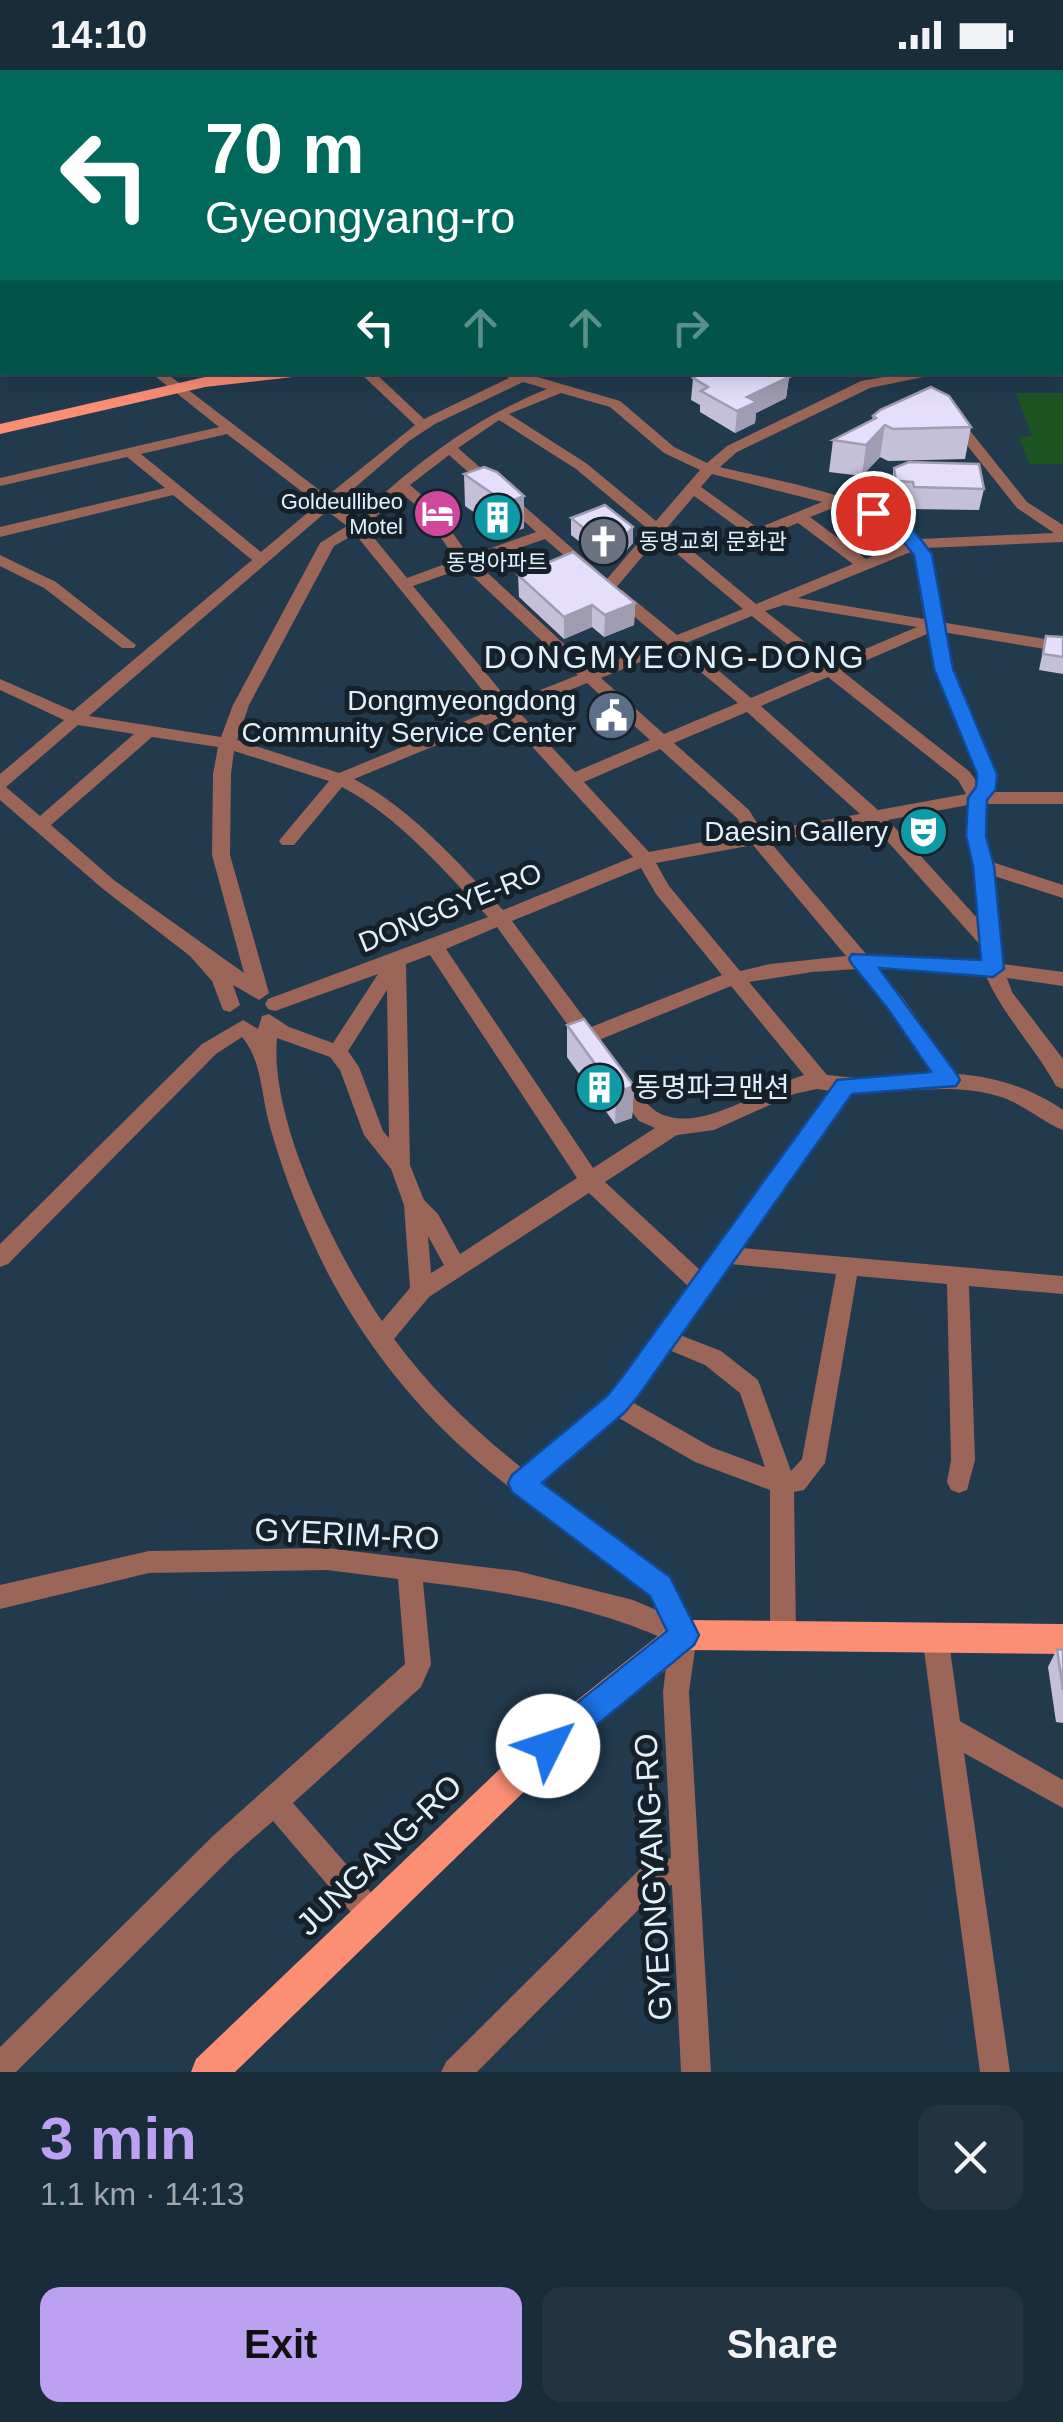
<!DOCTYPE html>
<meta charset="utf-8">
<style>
:root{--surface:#192c3a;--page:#223442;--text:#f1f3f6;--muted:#9fa7af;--line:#374854;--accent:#bca0f2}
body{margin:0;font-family:Helvetica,"Noto Sans KR",sans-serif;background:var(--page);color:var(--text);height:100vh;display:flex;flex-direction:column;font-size:38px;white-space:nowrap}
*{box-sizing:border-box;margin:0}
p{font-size:32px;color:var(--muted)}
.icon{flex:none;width:55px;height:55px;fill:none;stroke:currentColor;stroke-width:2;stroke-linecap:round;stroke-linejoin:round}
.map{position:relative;height:2002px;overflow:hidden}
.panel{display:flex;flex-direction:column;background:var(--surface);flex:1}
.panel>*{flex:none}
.guide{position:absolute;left:0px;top:0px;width:1065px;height:305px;box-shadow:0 5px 25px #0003,0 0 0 2px var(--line);background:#00695c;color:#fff;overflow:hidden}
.pin{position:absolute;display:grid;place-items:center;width:85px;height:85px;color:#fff;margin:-42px;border:5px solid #fff;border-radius:50%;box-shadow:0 2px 10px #0007}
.me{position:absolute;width:110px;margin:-55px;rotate:49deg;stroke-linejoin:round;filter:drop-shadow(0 0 8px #0008)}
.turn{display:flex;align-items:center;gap:35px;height:210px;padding:0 40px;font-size:45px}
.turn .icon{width:130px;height:130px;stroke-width:2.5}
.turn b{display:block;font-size:70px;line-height:85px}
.lanes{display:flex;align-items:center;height:95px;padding:0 40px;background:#0003;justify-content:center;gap:50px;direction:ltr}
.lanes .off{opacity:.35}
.round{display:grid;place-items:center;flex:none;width:105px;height:105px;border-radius:20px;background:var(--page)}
.head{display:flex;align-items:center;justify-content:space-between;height:170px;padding:0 40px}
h1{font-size:60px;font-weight:600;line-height:75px;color:var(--accent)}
.primary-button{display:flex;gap:20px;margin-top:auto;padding:20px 40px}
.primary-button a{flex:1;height:115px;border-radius:20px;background:var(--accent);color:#111;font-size:40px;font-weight:600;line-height:115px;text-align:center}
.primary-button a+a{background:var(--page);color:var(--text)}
.status{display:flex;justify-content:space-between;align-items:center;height:70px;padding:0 50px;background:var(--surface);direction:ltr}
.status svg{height:28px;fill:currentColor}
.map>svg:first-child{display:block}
.green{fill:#1e5322}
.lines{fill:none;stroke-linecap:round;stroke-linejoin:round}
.minor{fill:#9b6557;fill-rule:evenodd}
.major{fill:#fc8e74;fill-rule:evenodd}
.wall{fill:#c5c0da}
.shaded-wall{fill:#a09cb1}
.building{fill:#e5dffd;stroke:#a09cb1;stroke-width:2.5}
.route{fill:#1a73e8;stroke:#114b97;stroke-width:2.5}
.labels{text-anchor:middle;stroke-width:10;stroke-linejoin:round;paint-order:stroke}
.far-poi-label{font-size:22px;fill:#e1f0fd;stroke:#152029;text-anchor:end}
.poi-label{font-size:28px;fill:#e1f0fd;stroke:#152029;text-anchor:end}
.street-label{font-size:28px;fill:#e1f0fd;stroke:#152029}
.quarter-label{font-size:32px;letter-spacing:2.5px;fill:#e1f0fd;stroke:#152029}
.near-street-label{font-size:32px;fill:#e1f0fd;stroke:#152029}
</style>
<div class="status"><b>14:10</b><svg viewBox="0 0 49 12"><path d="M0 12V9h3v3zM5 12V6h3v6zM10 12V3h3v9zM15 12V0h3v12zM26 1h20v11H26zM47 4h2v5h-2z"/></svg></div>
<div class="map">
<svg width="1063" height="2002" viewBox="0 0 1063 2002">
<rect width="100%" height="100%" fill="#213a4e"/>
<path class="green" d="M 1016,323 L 1063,323 L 1063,394 L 1029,394 L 1019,367 L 1032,366 Z"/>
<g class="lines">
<g class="minor">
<path d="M 223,0 L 236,0 L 237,2 L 225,2 Z"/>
<path d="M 245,0 L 261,0 L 262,2 L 247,2 Z"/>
<path d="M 562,0 L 584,0 L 585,2 L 564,2 Z"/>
<path d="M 976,0 L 994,0 L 995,2 L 978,2 Z"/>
<rect x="1062" y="9" width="1" height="6"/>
<rect x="0" y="24" width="2" height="8"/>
<rect x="1062" y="131" width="1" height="8"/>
<path d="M 0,178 L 2,179 L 2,188 L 0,187 Z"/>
<path d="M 0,278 L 2,279 L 2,289 L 0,289 Z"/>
<rect x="1062" y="283" width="1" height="8"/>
<path d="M 150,302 L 165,302 L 327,426 L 415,355 L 359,302 L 374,302 L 424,349 L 509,308 L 497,302 L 520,302 L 620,331 L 674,377 L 707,393 L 727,376 L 861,311 L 912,302 L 947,302 L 870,318 L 737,382 L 720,397 C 771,410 887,428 919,469 L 1054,463 L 1017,438 L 947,350 L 954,346 L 959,347 L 1027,432 L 1063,455 L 1063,472 L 926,478 L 931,484 L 940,552 L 1063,572 L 1063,582 L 942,562 L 958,620 L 996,704 L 993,722 L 1063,722 L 1063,734 L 986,734 L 985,765 L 992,792 L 1063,815 L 1063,828 L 994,806 L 1002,894 L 1063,902 L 1063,916 L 1007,908 L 1012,922 L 1063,989 L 1063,1019 L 1056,1016 C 1036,978 1003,946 986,906 L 878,899 L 903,928 L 956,1004 C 993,1006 1032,1018 1063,1040 L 1063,1060 C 1044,1053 1025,1035 1001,1027 C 953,1011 901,1024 852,1023 L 742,1178 L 1063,1206 L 1063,1224 L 969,1216 L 975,1390 L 967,1420 L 959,1423 L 951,1420 L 947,1412 L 951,1390 L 947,1214 L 857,1206 L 825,1393 L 804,1420 L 794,1422 L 796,1564 L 792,1572 L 783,1576 L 774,1572 L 770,1564 L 770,1420 L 695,1392 L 617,1347 L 540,1412 L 668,1509 L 697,1565 L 689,1622 L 711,2002 L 681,2002 L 672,1815 L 661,1817 L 477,2002 L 441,2002 L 446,1992 L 644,1795 L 671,1788 L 663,1622 L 669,1571 C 591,1535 507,1522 423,1512 L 431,1594 L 421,1617 L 293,1733 L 381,1834 L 385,1844 L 381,1854 L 371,1858 L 361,1854 L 273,1751 L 234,1785 L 16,2002 L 0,2002 L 0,1977 L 214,1765 L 405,1594 L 398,1509 L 327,1500 L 149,1503 L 0,1539 L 0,1515 L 149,1481 L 327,1478 L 517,1501 L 633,1530 L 661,1542 L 642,1517 C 585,1471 522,1431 467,1382 C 402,1324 346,1248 311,1168 C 294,1131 280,1093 269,1053 C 261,1025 262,990 242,967 L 216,984 L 8,1194 L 0,1197 L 0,1174 L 202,974 L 243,950 L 258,959 L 262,946 L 269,944 L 289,957 L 333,973 L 378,904 L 275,941 L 268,939 L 265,934 L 268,929 L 488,847 C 444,801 399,747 342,717 L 294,775 L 282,775 L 279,771 L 282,767 L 329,711 L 234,681 L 231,704 L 230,785 L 269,923 L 259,930 L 233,915 L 240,935 L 230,942 L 223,940 L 212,911 L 190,886 L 103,819 L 0,730 L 0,704 L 64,650 L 0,620 L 0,609 L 73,641 L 252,490 L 173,425 L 0,467 L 0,457 L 165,418 L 127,387 L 0,416 L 0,408 L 219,357 ZM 523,312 L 547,319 C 471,350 416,393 356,449 L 336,434 L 409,371 L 435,354 ZM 561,323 L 610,337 L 664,383 L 700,400 L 656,451 L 586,393 L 509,344 ZM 499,350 L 576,399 L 649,460 L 600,517 L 609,521 L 610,526 L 663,571 L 592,600 L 477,493 L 545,469 L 585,504 L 590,506 L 598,501 L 458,378 ZM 227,364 L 318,434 L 261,482 L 141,384 ZM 449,385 L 536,462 L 469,486 L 433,435 L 410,415 ZM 712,404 L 822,432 L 758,458 L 701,417 ZM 401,423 L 423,441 L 456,490 L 407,508 L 365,457 ZM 694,426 L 768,479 L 778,479 L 781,476 L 768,465 L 798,453 L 853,494 L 756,534 L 666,459 ZM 838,436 L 854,440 L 906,473 L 866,489 L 810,447 ZM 327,441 L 347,456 L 320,473 L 233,635 L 221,667 L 89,646 ZM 355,464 L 497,638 L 339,703 L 237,670 L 249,635 L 334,476 ZM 658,468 L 743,539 L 677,565 L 622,520 L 615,519 ZM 913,481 L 924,549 L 798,528 ZM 464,498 L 578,605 L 510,632 L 413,516 ZM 784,535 L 917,557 L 832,593 L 765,541 ZM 752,546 L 818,599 L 751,628 L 686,573 ZM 927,564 L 942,620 L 978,704 L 978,714 L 970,702 L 842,601 ZM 673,579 L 738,633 L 664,664 L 601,608 ZM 828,607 L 958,710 L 966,724 L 878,740 L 761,636 ZM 587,613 L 650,670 L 575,702 L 518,641 ZM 747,642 L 860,744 L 762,761 L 749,740 L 674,673 ZM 505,647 L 633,787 L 503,840 C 458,793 412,739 354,709 ZM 78,655 L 134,664 L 40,746 L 6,717 ZM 152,667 L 218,677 L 213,704 L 212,785 L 244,903 L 115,811 L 51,755 ZM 660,679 L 737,748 L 746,764 L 649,782 L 584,712 ZM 968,735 C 967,774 976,812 979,850 L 888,750 ZM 871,753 L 982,877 L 983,892 L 867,885 L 770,772 ZM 753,775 L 846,886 L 770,894 L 740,901 L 669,816 L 656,793 ZM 641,798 L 656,824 L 722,905 L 591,957 L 512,851 ZM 497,857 L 583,976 L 597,976 L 599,970 L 731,916 L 804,1005 C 763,1017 693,1070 653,1039 C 642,1031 632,1013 623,1002 L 609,1002 L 606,1007 L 609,1012 L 639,1051 L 655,1058 L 593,1098 L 446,879 ZM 430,885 L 577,1108 L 460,1184 L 438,1144 L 424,1130 L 410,1095 L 406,894 ZM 857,899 L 889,938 L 934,1004 L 857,1008 L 827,1005 L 749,912 L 812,902 ZM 387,920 L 389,1068 L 383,1061 L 359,997 L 348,981 ZM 277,968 L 330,987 L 340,1000 L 364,1065 L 391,1099 L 404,1135 L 410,1218 L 382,1251 C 336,1184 269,1050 277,968 ZM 817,1019 L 831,1021 L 701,1201 L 605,1112 L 677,1065 L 714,1060 L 794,1024 ZM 589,1123 L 689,1217 L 608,1327 L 522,1398 C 474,1360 430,1318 394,1269 L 429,1227 ZM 428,1166 L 444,1195 L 431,1203 ZM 730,1194 L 836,1204 L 802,1389 L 791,1401 L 758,1310 L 721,1281 L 680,1265 ZM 669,1280 L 705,1295 L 740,1323 L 765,1397 L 711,1377 L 632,1332 Z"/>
<path d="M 0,485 L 56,512 L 136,575 L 134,578 L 122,578 L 44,518 L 0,496 Z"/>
<path d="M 935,1553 L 944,1557 L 948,1565 L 960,1651 L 1063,1710 L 1063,1738 L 964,1683 L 1010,2002 L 980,2002 L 922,1565 L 926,1557 Z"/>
</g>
<g class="major">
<rect x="1062" y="193" width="1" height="10"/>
<path d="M 243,302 L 301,302 L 293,307 L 205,317 L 0,364 L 0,354 L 205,307 Z"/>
<path d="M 684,1550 L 1063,1554 L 1063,1584 L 690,1580 L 570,1677 L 235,2002 L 191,2002 L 196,1989 L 546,1655 L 673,1554 Z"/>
</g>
</g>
<g class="wall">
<path d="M 837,0 L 904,0 L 904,2 L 838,2 Z"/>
<path d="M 0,28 L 2,29 L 2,74 L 0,72 Z"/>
<path d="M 700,302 L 781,302 L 789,307 L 786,328 L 756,343 L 755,353 L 735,363 L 700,342 L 700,335 L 691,330 L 693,308 L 700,305 Z"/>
<path d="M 873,346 L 971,357 L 965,389 L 888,391 L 880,387 L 862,406 L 829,402 L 833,370 L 872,350 Z"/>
<path d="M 894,398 L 984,419 L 979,440 L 911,439 L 910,433 L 892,433 L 890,419 Z"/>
<path d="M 497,402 L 524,458 L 507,465 L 465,436 L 464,404 Z"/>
<path d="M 571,448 L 633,457 L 633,473 L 624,483 L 604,491 L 571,465 Z"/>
<path d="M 518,505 L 635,533 L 634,555 L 604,567 L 592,557 L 564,569 L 519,527 Z"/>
<path d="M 1046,566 L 1063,567 L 1063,604 L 1039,600 Z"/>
<path d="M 567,955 L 634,1016 L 632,1048 L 615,1054 L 567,987 Z"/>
<path d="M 1057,1579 L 1063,1580 L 1063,1653 L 1056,1652 L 1048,1597 Z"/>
</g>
<g class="shaded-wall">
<path d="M 879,0 L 904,0 L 904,2 L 878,2 Z"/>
<path d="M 789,307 L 786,328 L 756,343 L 755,353 L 735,363 L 737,341 L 747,327 Z"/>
<path d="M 885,355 L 880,387 L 862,406 L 866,375 Z"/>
<path d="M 524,426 L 524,458 L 507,465 L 506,433 Z"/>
<path d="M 633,457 L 633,473 L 624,483 L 604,491 L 605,475 Z"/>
<path d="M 635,533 L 634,555 L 604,567 L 605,545 Z"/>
<path d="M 592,535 L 592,557 L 564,569 L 564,547 Z"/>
<path d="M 634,1016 L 632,1048 L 615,1054 L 616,1023 Z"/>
</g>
<g class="building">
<path d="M 0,35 L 2,36 L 2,57 L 0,55 Z"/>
<path d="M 704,302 L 781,302 L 789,307 L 747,327 L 757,332 L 737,341 L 701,321 L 708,317 L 693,308 Z"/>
<path d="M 931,317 L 949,326 L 971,357 L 893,359 L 885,355 L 866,375 L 833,370 L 876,348 L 873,346 L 880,340 Z"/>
<path d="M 909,392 L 979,394 L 984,419 L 914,417 L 913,412 L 896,411 L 894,398 Z"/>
<path d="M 484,397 L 497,402 L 524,426 L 506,433 L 464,404 Z"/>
<path d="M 605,435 L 633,457 L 625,466 L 605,475 L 571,448 Z"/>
<path d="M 573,482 L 635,533 L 605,545 L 592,535 L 564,547 L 518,505 Z"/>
<path d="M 1046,566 L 1063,567 L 1063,587 L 1043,584 Z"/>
<path d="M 584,949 L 634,1016 L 616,1023 L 567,955 Z"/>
<path d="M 1057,1579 L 1063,1580 L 1063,1620 Z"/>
</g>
<path class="route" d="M 867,439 L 879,439 L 914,461 L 932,484 L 953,599 L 997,704 L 996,719 L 987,730 L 986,766 L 994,796 L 1004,899 L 993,907 L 879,898 L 956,1003 L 960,1010 L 956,1016 L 852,1024 L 639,1325 L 625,1342 L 542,1413 L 670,1507 L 699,1565 L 694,1575 L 559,1686 L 548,1690 L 537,1686 L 533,1676 L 537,1665 L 667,1561 L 650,1526 L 512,1422 L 508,1413 L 512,1405 L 607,1326 L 620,1310 L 837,1010 L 931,1002 L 888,939 L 852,894 L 849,889 L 852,884 L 981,890 L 973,796 L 966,766 L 968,728 L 976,717 L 977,704 L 934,599 L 914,485 L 901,469 L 867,446 Z"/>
<defs>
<symbol id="hotel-disc" viewBox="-11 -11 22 22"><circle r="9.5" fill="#d1479c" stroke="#152029"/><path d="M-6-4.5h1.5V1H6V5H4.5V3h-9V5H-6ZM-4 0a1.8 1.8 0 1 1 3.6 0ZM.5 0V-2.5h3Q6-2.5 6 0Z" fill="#fff"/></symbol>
<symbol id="building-disc" viewBox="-11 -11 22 22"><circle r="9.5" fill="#0f9aa8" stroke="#152029"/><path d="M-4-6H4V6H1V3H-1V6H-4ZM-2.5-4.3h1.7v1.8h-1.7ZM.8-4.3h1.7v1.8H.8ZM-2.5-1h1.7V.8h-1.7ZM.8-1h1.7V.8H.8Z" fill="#fff"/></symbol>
<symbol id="church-disc" viewBox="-11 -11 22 22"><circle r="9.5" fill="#6b7280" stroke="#152029"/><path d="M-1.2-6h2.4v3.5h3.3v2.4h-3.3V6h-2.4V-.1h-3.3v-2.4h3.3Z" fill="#fff"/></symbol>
<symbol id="civic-disc" viewBox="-11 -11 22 22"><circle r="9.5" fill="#5c6f8a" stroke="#152029"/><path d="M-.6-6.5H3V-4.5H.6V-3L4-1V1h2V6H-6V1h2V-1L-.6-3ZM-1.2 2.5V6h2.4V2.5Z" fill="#fff"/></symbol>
<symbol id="theatre-disc" viewBox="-11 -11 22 22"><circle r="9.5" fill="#0f9aa8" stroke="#152029"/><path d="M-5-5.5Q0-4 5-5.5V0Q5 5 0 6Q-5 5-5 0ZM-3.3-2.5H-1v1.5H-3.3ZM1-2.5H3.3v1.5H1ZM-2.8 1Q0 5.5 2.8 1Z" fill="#fff"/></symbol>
</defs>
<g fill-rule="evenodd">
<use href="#hotel-disc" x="410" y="416" width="55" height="55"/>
<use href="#building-disc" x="470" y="420" width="55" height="55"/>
<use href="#church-disc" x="576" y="444" width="55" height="55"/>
<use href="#civic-disc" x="584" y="618" width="55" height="55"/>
<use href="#theatre-disc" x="896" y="734" width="55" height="55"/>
<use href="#building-disc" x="572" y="990" width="55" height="55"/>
</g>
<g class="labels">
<g class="far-poi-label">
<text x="403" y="439">Goldeullibeo<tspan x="403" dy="25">Motel</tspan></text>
<text x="639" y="479" text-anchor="start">동명교회 문화관</text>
<text x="497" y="500" text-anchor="middle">동명아파트</text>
</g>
<g class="poi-label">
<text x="576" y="640">Dongmyeongdong<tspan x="576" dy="32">Community Service Center</tspan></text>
<text x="888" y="771">Daesin Gallery</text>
<text x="635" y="1027" text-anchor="start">동명파크맨션</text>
</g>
<g class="street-label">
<text transform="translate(450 837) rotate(-22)" y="10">DONGGYE-RO</text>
</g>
<g class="quarter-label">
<text x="675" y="598">DONGMYEONG-DONG</text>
</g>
<g class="near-street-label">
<text transform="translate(347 1464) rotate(3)" y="11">GYERIM-RO</text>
<text transform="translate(379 1785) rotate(-44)" y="11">JUNGANG-RO</text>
<text transform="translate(653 1807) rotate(-93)" y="11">GYEONGYANG-RO</text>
</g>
</g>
</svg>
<div class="pin" style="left:873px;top:443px;background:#d93025"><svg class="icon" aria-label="arrive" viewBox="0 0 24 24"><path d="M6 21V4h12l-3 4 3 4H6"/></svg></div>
<svg class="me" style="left:548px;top:1676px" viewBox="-20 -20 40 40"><circle r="19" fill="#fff"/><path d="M0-13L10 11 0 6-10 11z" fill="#1a73e8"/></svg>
<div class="guide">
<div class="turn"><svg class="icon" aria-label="left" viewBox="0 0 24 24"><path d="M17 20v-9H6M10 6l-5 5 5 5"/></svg><div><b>70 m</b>Gyeongyang-ro</div></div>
<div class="lanes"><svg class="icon" aria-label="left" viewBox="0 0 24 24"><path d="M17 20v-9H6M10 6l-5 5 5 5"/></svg><svg class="icon off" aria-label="ahead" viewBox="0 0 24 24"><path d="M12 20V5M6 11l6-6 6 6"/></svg><svg class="icon off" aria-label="ahead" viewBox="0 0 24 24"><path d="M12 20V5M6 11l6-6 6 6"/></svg><svg class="icon off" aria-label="right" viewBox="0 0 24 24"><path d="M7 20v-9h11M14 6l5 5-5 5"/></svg></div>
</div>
</div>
<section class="panel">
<div class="head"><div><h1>3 min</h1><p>1.1 km · 14:13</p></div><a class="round"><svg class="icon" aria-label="close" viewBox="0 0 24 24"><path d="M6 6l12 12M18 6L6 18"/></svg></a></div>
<div class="primary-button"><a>Exit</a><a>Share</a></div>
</section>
